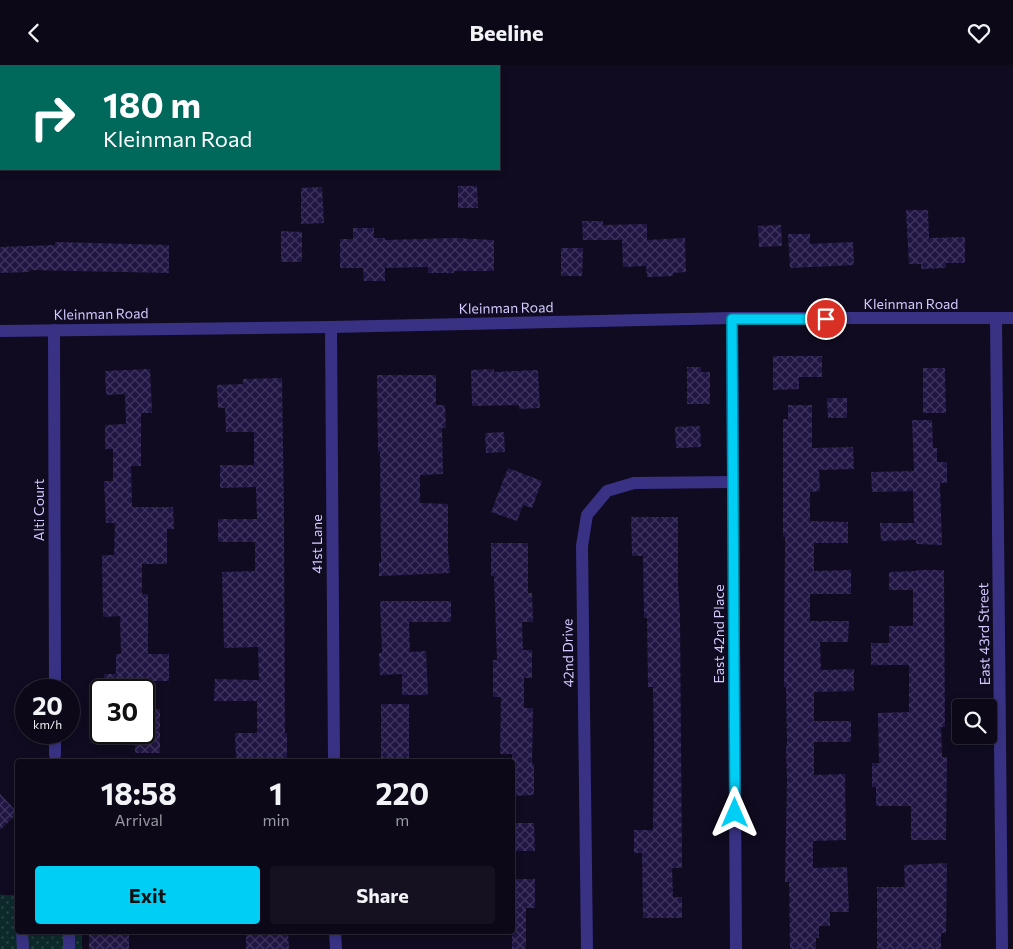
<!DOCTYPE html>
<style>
:root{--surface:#0c0818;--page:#151121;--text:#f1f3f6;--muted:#9a9aa2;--line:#2c2937;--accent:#00cef5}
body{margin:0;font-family:Commissioner,sans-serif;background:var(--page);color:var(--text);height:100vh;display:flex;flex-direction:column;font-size:19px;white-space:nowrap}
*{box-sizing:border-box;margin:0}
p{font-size:16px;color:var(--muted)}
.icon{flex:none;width:28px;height:28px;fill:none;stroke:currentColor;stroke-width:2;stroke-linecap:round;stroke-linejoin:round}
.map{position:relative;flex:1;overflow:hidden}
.panel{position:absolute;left:15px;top:694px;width:500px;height:175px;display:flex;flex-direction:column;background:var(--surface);border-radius:5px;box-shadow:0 2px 8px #0003,0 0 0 1px var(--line)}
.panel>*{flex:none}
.guide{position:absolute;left:0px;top:0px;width:500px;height:105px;box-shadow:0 2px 8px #0003,0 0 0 1px var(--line);background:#00695c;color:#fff;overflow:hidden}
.buttons{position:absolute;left:952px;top:634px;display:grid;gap:10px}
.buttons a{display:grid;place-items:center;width:45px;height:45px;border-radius:5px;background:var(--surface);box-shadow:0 2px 8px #0003,0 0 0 1px var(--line);font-size:25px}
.speed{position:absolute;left:15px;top:614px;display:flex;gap:10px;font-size:25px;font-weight:700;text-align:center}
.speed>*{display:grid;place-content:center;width:65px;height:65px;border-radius:50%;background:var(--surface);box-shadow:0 2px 8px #0003,0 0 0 1px var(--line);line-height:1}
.speed small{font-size:12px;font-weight:400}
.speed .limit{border:2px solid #111;border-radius:8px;background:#fff;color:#111}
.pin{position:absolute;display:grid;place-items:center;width:42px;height:42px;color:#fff;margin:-21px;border:2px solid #fff;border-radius:50%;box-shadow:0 1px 5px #0007}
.me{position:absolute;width:55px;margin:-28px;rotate:0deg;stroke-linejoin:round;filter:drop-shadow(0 0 4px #0008)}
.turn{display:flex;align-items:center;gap:18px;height:105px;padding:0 20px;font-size:22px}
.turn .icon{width:65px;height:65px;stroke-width:2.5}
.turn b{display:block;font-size:35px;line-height:42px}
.eta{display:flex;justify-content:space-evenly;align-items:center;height:85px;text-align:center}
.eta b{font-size:30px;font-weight:700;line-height:35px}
.action{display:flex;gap:10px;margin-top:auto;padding:10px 20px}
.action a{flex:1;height:58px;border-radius:5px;background:var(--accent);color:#111;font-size:20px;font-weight:700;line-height:58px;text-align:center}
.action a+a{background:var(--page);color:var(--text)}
header{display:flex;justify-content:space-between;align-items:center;height:65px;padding:0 20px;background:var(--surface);font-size:22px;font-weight:700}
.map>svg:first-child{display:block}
.green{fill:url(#green-dots)}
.building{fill:url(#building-cross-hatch)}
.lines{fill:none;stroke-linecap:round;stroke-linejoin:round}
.minor{stroke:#393284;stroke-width:12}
.route-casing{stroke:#00869f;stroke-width:12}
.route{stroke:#00cef5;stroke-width:9}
.labels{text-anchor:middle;stroke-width:5;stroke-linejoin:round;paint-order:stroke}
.street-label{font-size:14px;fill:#d3caff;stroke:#100b20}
</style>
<header><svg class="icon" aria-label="back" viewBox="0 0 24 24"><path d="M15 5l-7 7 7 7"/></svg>Beeline<svg class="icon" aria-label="heart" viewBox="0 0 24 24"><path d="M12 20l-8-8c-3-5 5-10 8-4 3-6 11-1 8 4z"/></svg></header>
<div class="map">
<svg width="1013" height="884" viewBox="0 0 1013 884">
<defs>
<pattern id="green-dots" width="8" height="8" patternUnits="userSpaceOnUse" patternTransform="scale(1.25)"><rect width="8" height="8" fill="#0d2a2b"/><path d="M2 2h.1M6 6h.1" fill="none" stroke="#2f484b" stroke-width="1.8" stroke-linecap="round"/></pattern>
<pattern id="building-cross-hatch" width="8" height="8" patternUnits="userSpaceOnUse" patternTransform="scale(1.25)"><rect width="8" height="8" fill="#211543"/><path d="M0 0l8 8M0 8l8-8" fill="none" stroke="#40365f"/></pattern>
</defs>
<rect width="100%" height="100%" fill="#100b20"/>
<path class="green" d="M 0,829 L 2,830 L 17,830 L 18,866 L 82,866 L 82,884 L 0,884 Z"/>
<g class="building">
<path d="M 458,121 L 477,121 L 478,143 L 458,143 Z"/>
<path d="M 322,122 L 324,158 L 301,159 L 301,123 Z"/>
<path d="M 906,145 L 928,145 L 929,173 L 965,172 L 965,198 L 946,198 L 946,203 L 921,204 L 921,199 L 909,199 Z"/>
<path d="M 582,156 L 603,156 L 603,160 L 647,159 L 647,175 L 685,173 L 686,207 L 673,208 L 673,211 L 647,212 L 646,201 L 623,202 L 622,175 L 583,175 Z"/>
<path d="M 781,160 L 782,181 L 759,182 L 758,161 Z"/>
<path d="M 353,163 L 374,163 L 374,173 L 385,173 L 385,175 L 454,173 L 494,175 L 494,206 L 454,206 L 454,208 L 428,208 L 428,202 L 385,203 L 385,216 L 364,216 L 363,203 L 340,203 L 340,174 L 353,174 Z"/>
<path d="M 281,166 L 302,167 L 302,197 L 281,197 Z"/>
<path d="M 788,169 L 810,169 L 810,179 L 853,177 L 854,200 L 790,203 Z"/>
<path d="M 55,177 L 169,180 L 169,208 L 30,205 L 30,207 L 0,208 L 0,182 L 55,180 Z"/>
<path d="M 561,183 L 583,183 L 582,211 L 561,211 Z"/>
<path d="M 773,291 L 822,291 L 822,312 L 799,312 L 799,324 L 773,325 Z"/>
<path d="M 687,302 L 701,302 L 701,307 L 710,307 L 710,339 L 687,339 Z"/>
<path d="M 923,303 L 945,303 L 946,348 L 923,348 Z"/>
<path d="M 150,304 L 152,348 L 141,348 L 141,401 L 131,401 L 132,442 L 173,442 L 174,464 L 167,464 L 167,499 L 142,499 L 142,529 L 148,529 L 148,589 L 169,589 L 169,616 L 144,616 L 144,625 L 104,625 L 104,609 L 116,609 L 116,589 L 121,589 L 120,551 L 103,552 L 102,490 L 114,490 L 115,458 L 106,458 L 104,416 L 113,416 L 113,384 L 105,384 L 105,360 L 126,359 L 125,329 L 106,330 L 105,306 Z"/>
<path d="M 494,304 L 494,307 L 538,305 L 540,343 L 519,344 L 519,340 L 472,341 L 471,305 Z"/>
<path d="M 377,310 L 436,310 L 436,340 L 445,340 L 446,363 L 442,363 L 443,409 L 420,410 L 420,438 L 448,439 L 448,487 L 450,508 L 379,511 L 379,497 L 381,497 L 380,387 L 378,387 Z"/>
<path d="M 282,313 L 284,449 L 285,668 L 287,668 L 287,695 L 282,695 L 282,696 L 256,696 L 256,694 L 236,694 L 235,668 L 257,668 L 257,636 L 214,636 L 215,614 L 259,615 L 258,582 L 224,583 L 222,507 L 255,506 L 255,477 L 218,477 L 218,454 L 257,454 L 256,422 L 220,423 L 220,400 L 254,400 L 254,367 L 226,367 L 225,343 L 218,343 L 217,320 L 243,319 L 243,314 Z"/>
<path d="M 827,333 L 847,333 L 847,353 L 828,353 Z"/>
<path d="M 788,340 L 812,340 L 812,383 L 853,382 L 854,404 L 819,405 L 820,426 L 810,427 L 810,456 L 848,457 L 848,478 L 814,478 L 814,506 L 851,505 L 851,529 L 810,529 L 810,556 L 849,556 L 848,577 L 820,577 L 821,605 L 854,604 L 854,626 L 814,627 L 814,656 L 851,656 L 851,677 L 814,677 L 814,710 L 845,709 L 846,775 L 813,776 L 813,803 L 847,802 L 849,847 L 830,847 L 830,861 L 819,861 L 819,873 L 816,873 L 816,884 L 790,884 L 789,817 L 785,817 L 787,717 L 786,680 L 787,680 L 786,622 L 784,622 L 785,472 L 783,472 L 783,354 L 788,354 Z"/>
<path d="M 912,355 L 932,355 L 933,383 L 937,383 L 937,397 L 947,397 L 947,418 L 940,418 L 942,480 L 916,479 L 916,475 L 881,476 L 880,458 L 914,458 L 913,426 L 872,427 L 871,407 L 914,406 Z"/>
<path d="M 700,361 L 701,382 L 676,383 L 675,362 Z"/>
<path d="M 504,367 L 505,387 L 486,388 L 485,368 Z"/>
<path d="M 508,403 L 542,416 L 532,443 L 523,440 L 517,456 L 491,447 Z"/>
<path d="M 631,452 L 678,452 L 678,518 L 680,552 L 682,803 L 672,803 L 673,832 L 682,832 L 682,853 L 643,853 L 642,788 L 634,788 L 634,765 L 653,765 L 654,678 L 653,622 L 648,622 L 647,553 L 644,553 L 643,491 L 632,491 Z"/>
<path d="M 491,478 L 528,478 L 528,528 L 532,528 L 533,557 L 522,557 L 523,585 L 532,585 L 532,613 L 524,613 L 524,643 L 533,643 L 532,699 L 534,699 L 534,730 L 512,731 L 512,689 L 500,689 L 501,632 L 493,632 L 493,595 L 497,595 L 494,511 L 491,511 Z"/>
<path d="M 916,505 L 944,505 L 945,662 L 941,662 L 942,692 L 947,692 L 946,775 L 911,775 L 911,741 L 876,741 L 876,722 L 872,722 L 872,698 L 879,698 L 878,648 L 909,647 L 909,600 L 871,600 L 871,578 L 889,578 L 889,561 L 913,561 L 913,525 L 889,525 L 889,507 L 916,506 Z"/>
<path d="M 380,536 L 451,536 L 451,557 L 409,557 L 410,587 L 426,586 L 428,630 L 402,630 L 402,609 L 380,610 L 379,588 L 382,588 Z"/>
<rect x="381" y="639" width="28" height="57"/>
<path d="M 144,644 L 160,644 L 160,688 L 135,688 L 135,668 L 144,668 Z"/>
<path d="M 0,729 L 18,748 L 0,765 Z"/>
<path d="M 512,758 L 534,758 L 535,786 L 512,786 Z"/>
<path d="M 947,798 L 946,868 L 941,868 L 941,884 L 877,884 L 877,822 L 905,822 L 904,800 Z"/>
<path d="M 512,814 L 535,814 L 535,843 L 526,843 L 526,884 L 512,884 Z"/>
<rect x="89" y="866" width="40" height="18"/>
<path d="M 246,866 L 288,866 L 289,884 L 246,884 Z"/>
</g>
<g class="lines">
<g class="minor">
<path d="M 732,253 L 736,884"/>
<path d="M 996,254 L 1002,884"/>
<path d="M 331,262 L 334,696"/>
<path d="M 54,265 L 55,625"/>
<path d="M 0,266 L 331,262 L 732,253 L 1013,253"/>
<path d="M 55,668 L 55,690"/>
<path d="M 22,866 L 23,884"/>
<path d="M 69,866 L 69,884"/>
<path d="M 335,866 L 336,884"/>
<path d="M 587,884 L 582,481 L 587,450 L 607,426 L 634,418 L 733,417"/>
</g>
</g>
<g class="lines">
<defs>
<path id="route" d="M 735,748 L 732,254 L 826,254"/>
</defs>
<use href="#route" class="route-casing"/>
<use href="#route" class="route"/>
</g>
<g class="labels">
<g class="street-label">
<text x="911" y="244">Kleinman Road</text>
<text transform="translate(506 243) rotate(-1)" y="5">Kleinman Road</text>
<text transform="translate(101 249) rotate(-1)" y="5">Kleinman Road</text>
<text transform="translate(39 445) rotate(-90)" y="5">Alti Court</text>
<text transform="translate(317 479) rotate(-90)" y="5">41st Lane</text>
<text transform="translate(719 569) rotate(-90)" y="5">East 42nd Place</text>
<text transform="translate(984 569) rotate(-91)" y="5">East 43rd Street</text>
<text transform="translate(568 588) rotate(-91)" y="5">42nd Drive</text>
</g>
</g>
</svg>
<div class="buttons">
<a><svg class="icon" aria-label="search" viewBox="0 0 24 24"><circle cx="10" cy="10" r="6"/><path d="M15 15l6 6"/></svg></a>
</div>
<div class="speed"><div>20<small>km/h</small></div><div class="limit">30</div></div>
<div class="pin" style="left:826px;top:254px;background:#d93025"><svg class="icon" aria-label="arrive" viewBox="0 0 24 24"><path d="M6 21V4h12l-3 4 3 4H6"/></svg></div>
<svg class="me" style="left:735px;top:748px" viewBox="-20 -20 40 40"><path d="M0-17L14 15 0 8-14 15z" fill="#00cef5" stroke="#fff" stroke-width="4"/></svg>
<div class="guide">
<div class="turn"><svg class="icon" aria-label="right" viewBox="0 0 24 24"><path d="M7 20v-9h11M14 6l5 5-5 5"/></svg><div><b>180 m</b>Kleinman Road</div></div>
</div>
<section class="panel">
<div class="eta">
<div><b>18:58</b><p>Arrival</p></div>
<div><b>1</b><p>min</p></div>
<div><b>220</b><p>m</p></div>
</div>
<div class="action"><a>Exit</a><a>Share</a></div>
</section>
</div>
